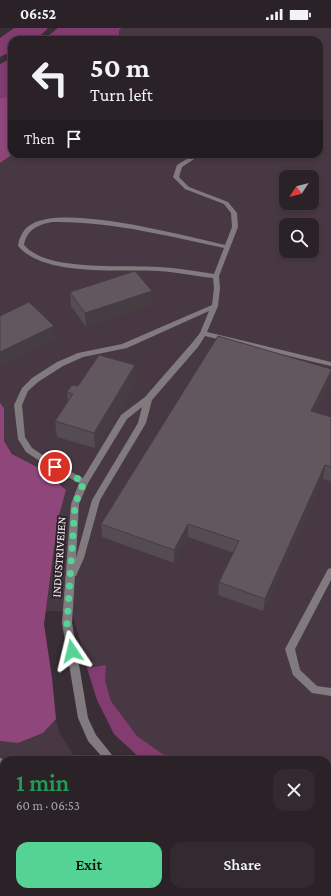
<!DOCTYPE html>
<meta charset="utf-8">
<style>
:root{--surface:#2b2228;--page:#332a30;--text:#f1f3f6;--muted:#a6a4a8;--line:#473f45;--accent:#54d395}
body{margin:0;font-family:"Crimson Pro",serif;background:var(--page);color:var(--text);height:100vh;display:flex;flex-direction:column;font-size:15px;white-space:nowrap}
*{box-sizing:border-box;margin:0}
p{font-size:13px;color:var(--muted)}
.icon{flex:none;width:22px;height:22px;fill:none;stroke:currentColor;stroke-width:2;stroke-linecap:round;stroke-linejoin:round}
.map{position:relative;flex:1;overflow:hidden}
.panel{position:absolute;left:0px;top:728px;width:331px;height:140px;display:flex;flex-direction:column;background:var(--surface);border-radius:12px 12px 0 0;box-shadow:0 2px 6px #0003,0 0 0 1px var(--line)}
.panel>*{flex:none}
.guide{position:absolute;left:8px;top:8px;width:315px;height:122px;border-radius:12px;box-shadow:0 2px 6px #0003,0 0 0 1px var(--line);background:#2b2228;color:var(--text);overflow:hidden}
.needle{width:26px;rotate:234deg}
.controls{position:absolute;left:279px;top:142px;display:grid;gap:8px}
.controls a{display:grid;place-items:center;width:40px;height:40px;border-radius:8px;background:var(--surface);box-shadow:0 2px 6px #0003,0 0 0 1px var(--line);font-size:20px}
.pin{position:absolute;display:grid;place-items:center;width:34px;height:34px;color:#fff;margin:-17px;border:2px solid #fff;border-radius:50%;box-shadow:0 1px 4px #0007}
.me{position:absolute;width:44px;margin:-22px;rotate:350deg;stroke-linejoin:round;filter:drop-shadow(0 0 3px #0008)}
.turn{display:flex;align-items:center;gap:14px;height:84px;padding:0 16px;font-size:18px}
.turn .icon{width:52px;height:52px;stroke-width:2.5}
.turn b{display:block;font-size:28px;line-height:34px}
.then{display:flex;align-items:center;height:38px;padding:0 16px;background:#0003;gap:8px;font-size:15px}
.round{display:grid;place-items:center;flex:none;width:42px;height:42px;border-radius:12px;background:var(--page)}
.overview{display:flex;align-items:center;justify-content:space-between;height:68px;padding:0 16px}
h1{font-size:24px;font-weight:600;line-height:30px;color:#1e9e55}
.action{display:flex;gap:8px;margin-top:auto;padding:8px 16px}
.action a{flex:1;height:46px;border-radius:12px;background:var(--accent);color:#111;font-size:16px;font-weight:600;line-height:46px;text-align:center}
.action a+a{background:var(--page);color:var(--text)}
.status{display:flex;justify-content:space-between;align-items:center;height:28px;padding:0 20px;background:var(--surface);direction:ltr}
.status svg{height:11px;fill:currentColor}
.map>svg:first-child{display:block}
.built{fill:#483843;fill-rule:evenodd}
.green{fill:#823c6f}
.forest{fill:#8f477b}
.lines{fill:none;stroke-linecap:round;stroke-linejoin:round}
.lane{fill:#817b7f;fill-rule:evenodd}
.wall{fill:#554b52}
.shaded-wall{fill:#453d42}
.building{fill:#63575f;stroke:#453d42}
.route{stroke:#54d395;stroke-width:7;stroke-dasharray:0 12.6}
.labels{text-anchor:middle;stroke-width:4;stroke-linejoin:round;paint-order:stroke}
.street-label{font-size:12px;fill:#f8f1f5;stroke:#2e242b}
</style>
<div class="status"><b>06:52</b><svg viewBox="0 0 49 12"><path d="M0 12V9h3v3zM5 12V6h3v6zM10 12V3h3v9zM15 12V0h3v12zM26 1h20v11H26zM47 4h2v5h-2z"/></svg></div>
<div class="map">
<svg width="331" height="868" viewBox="0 0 331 868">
<rect width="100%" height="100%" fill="#392e35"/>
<g class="built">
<path d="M 122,0 L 331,0 L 331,750 L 327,753 L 327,732 L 178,732 L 161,725 L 137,708 L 111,673 L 105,652 L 105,637 L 87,640 L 72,583 L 46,583 L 58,491 L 65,462 L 41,441 L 13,426 L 4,413 L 4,380 L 0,375 L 0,135 L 13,126 L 319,126 L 319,12 L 119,12 L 119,2 ZM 286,149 L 312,149 L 312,175 L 286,175 ZM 286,197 L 312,197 L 312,223 L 286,223 Z"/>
<path d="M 56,691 L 59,704 L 76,732 L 4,732 L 4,796 L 0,800 L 0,713 L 18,715 L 43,705 Z"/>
</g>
<g class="green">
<path d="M 14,0 L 48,0 C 37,13 28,12 12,12 L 12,23 L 0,29 L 0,10 Z"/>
<path d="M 58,0 L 122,0 L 119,2 L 119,12 L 43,12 Z"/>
<path d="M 12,30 L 12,67 L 0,70 L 0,36 Z"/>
<path d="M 106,637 L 105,652 L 111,673 L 137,708 L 161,725 L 178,732 L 142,732 L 114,706 L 97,672 L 87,640 Z"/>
<path d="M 331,750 L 331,787 L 327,788 L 327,753 Z"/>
<path d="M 4,796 L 4,837 L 0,841 L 0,800 Z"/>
<path d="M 4,858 L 4,864 L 53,864 L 52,868 L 0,868 L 0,862 Z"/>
</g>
<g class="forest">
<path d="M 12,67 L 12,126 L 13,126 L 0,135 L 0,70 Z"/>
<path d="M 0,375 L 4,380 L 4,413 L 12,426 L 41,441 L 66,462 L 58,491 L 44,596 L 52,650 L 56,691 L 43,705 L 18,715 L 0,713 Z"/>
<path d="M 327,847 L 331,849 L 331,868 L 52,868 L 53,864 L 327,864 Z"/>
</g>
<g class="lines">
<g class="lane">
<path d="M 195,126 L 202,126 L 182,139 L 179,149 L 189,159 L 228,174 L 237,185 L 238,199 L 219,248 L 220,260 L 218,278 L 207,304 L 331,334 L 331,338 L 205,308 L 198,319 L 152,372 L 146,395 L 100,472 L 84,530 L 76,548 L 75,548 L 72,595 L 88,690 L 96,707 L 116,732 L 105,732 L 88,713 L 78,690 L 62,595 L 71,476 L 79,455 L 52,441 L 26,424 L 18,411 L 14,377 L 22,360 L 32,350 L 57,334 L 78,325 L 122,316 L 212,277 L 214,260 L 213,250 C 195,248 177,244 158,243 C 120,241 44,249 18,218 C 19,209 24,200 32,196 C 66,176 185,208 225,217 L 232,199 L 231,185 L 224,176 L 185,161 L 173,149 L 177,137 ZM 52,194 C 111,193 167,208 224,220 L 214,246 C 195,243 177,240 159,239 C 126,237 61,242 34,225 C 30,223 27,220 24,217 C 27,201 38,197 52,194 ZM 209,283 L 200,305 L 192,315 L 145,369 L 121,387 L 83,450 L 58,437 L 32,420 L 25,409 L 22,377 L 28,363 L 38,354 L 63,338 L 83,329 L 127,320 ZM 142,379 L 138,395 L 92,472 L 76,530 L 79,476 L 88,455 L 127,391 Z"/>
<path d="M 331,540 L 331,552 L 295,621 L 300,642 L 317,658 L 331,660 L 331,668 L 312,665 L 293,647 L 285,621 L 328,541 Z"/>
<path d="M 0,730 L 6,732 L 4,732 L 4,741 L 0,740 Z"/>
<path d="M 327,814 L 331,815 L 331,826 L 327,825 Z"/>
<path d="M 4,842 L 4,855 L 0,856 L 0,843 Z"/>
</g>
</g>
<g class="wall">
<path d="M 70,264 L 152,276 L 86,299 L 71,278 Z"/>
<path d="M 331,341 L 331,346 L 330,354 L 315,384 L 331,389 L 331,453 L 323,451 L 263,583 L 218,567 L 219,554 L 234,525 L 188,509 L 174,535 L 102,509 L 101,496 Z"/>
<path d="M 136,353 L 95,420 L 57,409 L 55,393 L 68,374 L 67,364 L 78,358 Z"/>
</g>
<g class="shaded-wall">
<path d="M 152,263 L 152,276 L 86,299 L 85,285 Z"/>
<path d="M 54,298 L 55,311 L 0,338 L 0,324 Z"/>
<path d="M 135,337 L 136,353 L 95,420 L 94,405 Z"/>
<path d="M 331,343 L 330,354 L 309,396 L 311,383 Z"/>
<path d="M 325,437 L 323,451 L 263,583 L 265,571 Z"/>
<path d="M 188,496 L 188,509 L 174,535 L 174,522 Z"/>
</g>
<g class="building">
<path d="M 135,243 L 152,263 L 85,285 L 70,264 Z"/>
<path d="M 29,274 L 54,298 L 0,324 L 0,288 Z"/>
<path d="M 218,308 L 331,341 L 331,343 L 311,383 L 331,389 L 331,439 L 325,437 L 265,571 L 219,554 L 239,513 L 188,496 L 174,522 L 101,496 Z"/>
<path d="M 99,327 L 135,337 L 94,405 L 55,393 L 73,366 L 67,364 L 72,357 L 78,358 Z"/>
</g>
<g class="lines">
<path class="route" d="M 55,439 L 84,454 L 75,476 L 67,596 L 72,623"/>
</g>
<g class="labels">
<g class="street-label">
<text transform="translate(59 529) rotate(-86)" y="4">INDUSTRIVEIEN</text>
</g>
</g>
</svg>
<div class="controls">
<a><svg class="needle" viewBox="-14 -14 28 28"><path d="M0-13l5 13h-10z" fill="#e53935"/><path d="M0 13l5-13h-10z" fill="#a6a4a8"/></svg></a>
<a><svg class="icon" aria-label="search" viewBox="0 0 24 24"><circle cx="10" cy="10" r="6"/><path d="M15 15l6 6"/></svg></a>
</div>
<div class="pin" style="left:55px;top:439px;background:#d93025"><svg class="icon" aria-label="arrive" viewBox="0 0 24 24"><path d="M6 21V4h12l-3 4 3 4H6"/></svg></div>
<svg class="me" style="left:72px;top:623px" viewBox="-20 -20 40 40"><path d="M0-17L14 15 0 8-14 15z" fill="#54d395" stroke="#fff" stroke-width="4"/></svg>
<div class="guide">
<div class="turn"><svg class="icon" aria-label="left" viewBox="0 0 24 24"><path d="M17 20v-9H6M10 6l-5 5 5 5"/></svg><div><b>50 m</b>Turn left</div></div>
<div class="then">Then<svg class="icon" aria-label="arrive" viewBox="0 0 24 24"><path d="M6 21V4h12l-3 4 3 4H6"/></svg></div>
</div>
<section class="panel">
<div class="overview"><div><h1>1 min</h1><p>60 m · 06:53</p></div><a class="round"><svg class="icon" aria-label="close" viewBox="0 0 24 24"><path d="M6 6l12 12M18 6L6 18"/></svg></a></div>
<div class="action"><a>Exit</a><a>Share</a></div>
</section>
</div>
